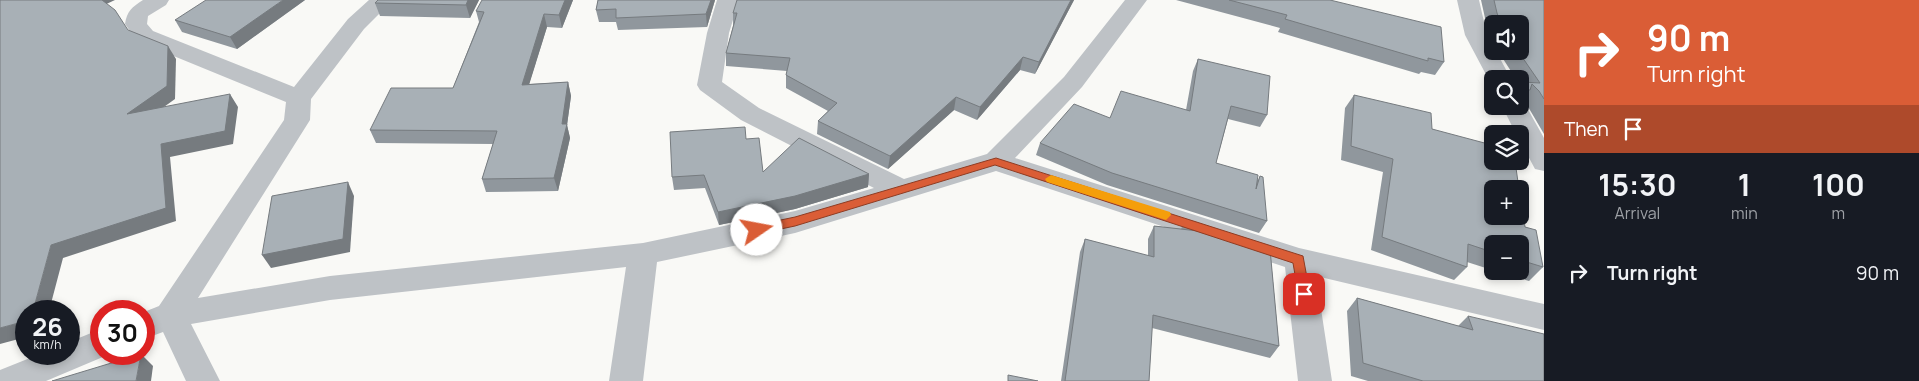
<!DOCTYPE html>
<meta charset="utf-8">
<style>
:root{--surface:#171b24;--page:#20242c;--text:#f1f3f6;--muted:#9ea1a6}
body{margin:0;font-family:Manrope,sans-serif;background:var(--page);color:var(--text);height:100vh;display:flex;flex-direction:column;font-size:19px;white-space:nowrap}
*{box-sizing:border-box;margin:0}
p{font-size:16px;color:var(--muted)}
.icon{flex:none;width:28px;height:28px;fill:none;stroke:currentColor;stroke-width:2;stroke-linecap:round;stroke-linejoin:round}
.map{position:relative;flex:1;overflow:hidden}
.side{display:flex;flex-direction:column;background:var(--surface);width:375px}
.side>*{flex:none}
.top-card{background:#da5d36;color:#fff;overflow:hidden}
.buttons{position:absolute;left:1484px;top:15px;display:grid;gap:10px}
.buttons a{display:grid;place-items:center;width:45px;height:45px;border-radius:8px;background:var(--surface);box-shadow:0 2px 8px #0003;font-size:25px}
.speed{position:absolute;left:15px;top:300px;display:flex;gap:10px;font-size:25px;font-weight:700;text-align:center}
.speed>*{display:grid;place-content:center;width:65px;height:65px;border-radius:50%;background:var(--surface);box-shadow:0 2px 8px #0003;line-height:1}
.speed small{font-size:12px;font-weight:400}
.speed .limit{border:8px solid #d22;background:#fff;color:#111}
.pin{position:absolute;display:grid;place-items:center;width:42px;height:42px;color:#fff;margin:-21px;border-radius:10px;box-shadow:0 2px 8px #0006}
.me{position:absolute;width:55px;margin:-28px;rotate:78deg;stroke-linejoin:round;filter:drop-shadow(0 0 4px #0008)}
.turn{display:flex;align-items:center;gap:18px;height:105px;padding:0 20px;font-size:22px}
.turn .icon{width:65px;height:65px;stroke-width:2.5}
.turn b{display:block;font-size:35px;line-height:42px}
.then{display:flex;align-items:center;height:48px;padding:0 20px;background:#0003;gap:10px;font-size:19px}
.eta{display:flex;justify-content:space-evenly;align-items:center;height:85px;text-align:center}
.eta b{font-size:30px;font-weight:700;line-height:35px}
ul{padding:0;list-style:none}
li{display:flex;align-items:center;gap:15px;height:70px;padding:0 20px}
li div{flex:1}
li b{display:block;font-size:19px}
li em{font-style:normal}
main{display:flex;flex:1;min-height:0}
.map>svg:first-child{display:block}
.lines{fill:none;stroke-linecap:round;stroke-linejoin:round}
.minor{fill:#bec2c6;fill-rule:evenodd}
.wall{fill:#90979d}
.shaded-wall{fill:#767b7f}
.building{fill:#a8b0b6;stroke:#767b7f}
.route{fill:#da5d36;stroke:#8e3c23}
.slow{fill:#f59e0b}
</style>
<main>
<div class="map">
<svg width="1544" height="381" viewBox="0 0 1544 381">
<rect width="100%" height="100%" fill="#f9f9f6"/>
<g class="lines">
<g class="minor">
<path d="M 143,0 L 169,0 L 166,5 L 148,16 L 147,24 L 153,31 L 294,87 L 348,19 L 369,0 L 393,0 L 364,29 L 311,99 L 310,120 L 198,298 L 330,276 L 643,243 L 795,211 L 874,188 L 741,120 L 700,90 L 697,85 L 707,33 L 717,0 L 739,0 L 729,33 L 722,82 L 759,108 L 904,179 L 987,154 L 1064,77 L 1125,0 L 1147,0 L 1082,87 L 1015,158 L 1299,248 L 1544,304 L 1544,330 L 1316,276 L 1332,381 L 1298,381 L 1285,267 L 996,171 L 795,233 L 657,262 L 643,381 L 609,381 L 626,267 L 330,300 L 191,324 L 220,381 L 186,381 L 163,332 L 144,339 L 144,312 L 159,306 L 284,120 L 286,102 L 137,41 L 125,24 C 127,11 132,7 143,0 Z"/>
<path d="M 1457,0 L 1479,0 L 1487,35 L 1492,45 L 1492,51 L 1496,51 L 1511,79 L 1492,79 L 1492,85 L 1491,84 L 1465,35 Z"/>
<path d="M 1520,100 L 1526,106 L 1544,138 L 1544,171 L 1535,169 L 1520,141 L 1520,134 L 1516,134 L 1502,106 L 1520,106 Z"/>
<path d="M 101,329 L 101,354 L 110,354 L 46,381 L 0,381 L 0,370 L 40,354 L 69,354 L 69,342 Z"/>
</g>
</g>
<g class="wall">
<path d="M 305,0 L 237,49 L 182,32 L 175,20 Z"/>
<path d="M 378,0 L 479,0 L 470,18 L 380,16 L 375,3 Z"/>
<path d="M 573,0 L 562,28 L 547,27 L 529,84 L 568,82 L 571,96 L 567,125 L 570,138 L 558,191 L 486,192 L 482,179 L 493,144 L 376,143 L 370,130 L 453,88 L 479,22 L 476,11 Z"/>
<path d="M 598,0 L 715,0 L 707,27 L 618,30 L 616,22 L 599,22 L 596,10 Z"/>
<path d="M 1074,0 L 1035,74 L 1020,70 L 977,120 L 954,110 L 888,169 L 817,134 L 818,121 L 828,111 L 786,88 L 786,75 L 787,71 L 726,66 L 726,53 L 733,26 L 733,13 Z"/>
<path d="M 1176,0 L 1330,0 L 1444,62 L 1435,75 L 1421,72 L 1419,74 L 1278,32 L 1280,28 Z"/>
<path d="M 1481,0 L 1544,0 L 1544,134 L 1527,105 L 1522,100 L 1520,102 L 1520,79 L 1516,79 L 1498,51 L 1520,51 L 1520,24 L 1492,24 L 1492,42 L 1487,27 Z"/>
<path d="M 1198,59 L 1267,115 L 1260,127 L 1228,119 L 1216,163 L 1258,180 L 1260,176 L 1267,221 L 1259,233 L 1107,185 L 1036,155 L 1040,143 L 1110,118 L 1186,110 L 1193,71 Z"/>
<path d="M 1354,95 L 1432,129 L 1525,227 L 1543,267 L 1529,281 L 1498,271 L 1520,271 L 1520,244 L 1492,244 L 1492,270 L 1467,262 L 1467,267 L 1454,280 L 1371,250 L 1383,172 L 1341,160 L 1345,108 Z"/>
<path d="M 746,139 L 763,172 L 869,174 L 868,187 L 795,209 L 719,225 L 705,188 L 674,190 L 672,177 Z"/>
<path d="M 1185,221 L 1270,249 L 1279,346 L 1270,358 L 1152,328 L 1149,381 L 1061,381 L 1080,252 L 1085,239 L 1148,256 L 1148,239 L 1154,226 L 1181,229 Z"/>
<path d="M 1357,298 L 1458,326 L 1468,316 L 1544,381 L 1368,381 L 1351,376 L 1347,311 Z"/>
</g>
<g class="shaded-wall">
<path d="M 98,0 L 115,0 L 102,6 Z"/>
<path d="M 283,0 L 305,0 L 237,49 L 230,37 Z"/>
<path d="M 468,0 L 479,0 L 470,18 L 466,5 Z"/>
<path d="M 565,0 L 573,0 L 562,28 L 559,15 Z"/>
<path d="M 711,0 L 715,0 L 707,27 L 706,14 Z"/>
<path d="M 1071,0 L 1074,0 L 1035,74 L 1039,62 Z"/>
<path d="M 544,14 L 547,27 L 525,98 L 522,85 Z"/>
<path d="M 168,46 L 176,59 L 175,99 L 136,127 L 127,114 Z"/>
<path d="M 1023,57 L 1020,70 L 977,120 L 980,107 Z"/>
<path d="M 568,82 L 571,96 L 567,125 L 570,138 L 558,191 L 554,178 Z"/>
<path d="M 230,94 L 238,107 L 233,144 L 170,157 L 176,221 L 63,258 L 49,311 L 33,311 L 51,245 L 161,144 Z"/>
<path d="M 956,97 L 954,110 L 888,169 L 890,156 Z"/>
<path d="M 869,174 L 868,187 L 795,209 L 719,225 L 718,212 Z"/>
<path d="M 348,182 L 354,196 L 350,252 L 271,268 L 262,255 Z"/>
<path d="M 26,321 L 26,337 L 0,344 L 0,328 Z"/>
<path d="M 141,354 L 153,366 L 151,381 L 136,381 Z"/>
</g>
<g class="building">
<path d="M 0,0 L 102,0 L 115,10 L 128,30 L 168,46 L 167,86 L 127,114 L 230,94 L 225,131 L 161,144 L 166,208 L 51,245 L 33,311 L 26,311 L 26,321 L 0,328 Z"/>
<path d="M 206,0 L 283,0 L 230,37 L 175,20 Z"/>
<path d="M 378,0 L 468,0 L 466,5 L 375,3 Z"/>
<path d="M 482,0 L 565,0 L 559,15 L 544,14 L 522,85 L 568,82 L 562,124 L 567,124 L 554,178 L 482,179 L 497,131 L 370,130 L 391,88 L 453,88 L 484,12 L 476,11 Z"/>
<path d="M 598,0 L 711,0 L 706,14 L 616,18 L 616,9 L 596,10 Z"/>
<path d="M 737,0 L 1071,0 L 1039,62 L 1023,57 L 980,107 L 956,97 L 890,156 L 818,121 L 837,103 L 786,75 L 790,58 L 726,53 L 737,13 L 733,13 Z"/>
<path d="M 1229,0 L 1330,0 L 1441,27 L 1444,62 L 1428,58 L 1428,61 L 1285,19 L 1287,15 Z"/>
<path d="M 1494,0 L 1544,0 L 1544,99 L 1539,91 L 1532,84 L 1530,90 L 1528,90 L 1521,82 L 1540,83 L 1518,51 L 1520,51 L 1520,24 L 1501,24 L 1497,13 Z"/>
<path d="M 1198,59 L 1270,76 L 1267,115 L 1231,106 L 1216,163 L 1258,175 L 1256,189 L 1260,176 L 1263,177 L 1267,221 L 1112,173 L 1040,143 L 1074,104 L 1110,118 L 1121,91 L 1190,111 Z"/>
<path d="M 1354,95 L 1431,113 L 1432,129 L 1492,145 L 1492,161 L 1515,161 L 1519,189 L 1492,189 L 1492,216 L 1520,216 L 1520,194 L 1525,227 L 1536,230 L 1543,267 L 1520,260 L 1520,244 L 1492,244 L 1492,252 L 1468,244 L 1467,267 L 1382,237 L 1393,159 L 1351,146 Z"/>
<path d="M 745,127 L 746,139 L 759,138 L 763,172 L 799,138 L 869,174 L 795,196 L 718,212 L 704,175 L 672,177 L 670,132 Z"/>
<path d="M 348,182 L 343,239 L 262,255 L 272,196 Z"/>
<path d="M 1185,221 L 1270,249 L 1279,346 L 1153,315 L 1149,381 L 1065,381 L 1085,239 L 1154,257 L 1154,226 L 1207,232 Z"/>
<path d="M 1357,298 L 1473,330 L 1468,316 L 1544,334 L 1544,381 L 1423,381 L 1363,363 Z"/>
<path d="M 141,354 L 136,381 L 52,381 Z"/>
<path d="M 1008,375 L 1038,381 L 1008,381 Z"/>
</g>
<path class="route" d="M 996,158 L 1303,256 L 1310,294 L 1308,298 L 1299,298 L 1293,263 L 995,165 L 795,226 L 757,234 L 751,230 L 757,225 L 795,217 Z"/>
<path class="slow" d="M 1051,175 L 1170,212 L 1171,215 L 1166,220 L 1047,182 L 1045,179 Z"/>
</svg>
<div class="buttons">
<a><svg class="icon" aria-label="sound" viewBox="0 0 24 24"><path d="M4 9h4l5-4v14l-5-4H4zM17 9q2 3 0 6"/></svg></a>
<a><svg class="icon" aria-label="search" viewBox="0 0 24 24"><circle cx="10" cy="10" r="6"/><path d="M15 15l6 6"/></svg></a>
<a><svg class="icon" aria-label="layers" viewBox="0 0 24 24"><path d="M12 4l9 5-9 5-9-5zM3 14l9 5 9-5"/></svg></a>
<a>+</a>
<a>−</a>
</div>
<div class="speed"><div>26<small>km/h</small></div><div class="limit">30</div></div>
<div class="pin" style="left:1304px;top:294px;background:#d93025"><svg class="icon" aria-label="arrive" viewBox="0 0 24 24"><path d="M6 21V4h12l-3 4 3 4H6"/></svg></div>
<svg class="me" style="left:757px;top:230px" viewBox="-20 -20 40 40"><circle r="19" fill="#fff"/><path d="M0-13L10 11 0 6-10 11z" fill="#da5d36"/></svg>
</div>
<section class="side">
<div class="top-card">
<div class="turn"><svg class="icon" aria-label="right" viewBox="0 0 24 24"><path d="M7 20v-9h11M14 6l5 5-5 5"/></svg><div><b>90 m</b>Turn right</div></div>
<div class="then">Then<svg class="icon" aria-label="arrive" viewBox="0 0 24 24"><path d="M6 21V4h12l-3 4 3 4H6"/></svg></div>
</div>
<div class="eta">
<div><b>15:30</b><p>Arrival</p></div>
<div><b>1</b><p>min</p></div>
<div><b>100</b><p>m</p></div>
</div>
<ul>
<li><svg class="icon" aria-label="right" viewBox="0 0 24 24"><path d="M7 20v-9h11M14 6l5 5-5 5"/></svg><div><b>Turn right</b></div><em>90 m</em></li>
</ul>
</section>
</main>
